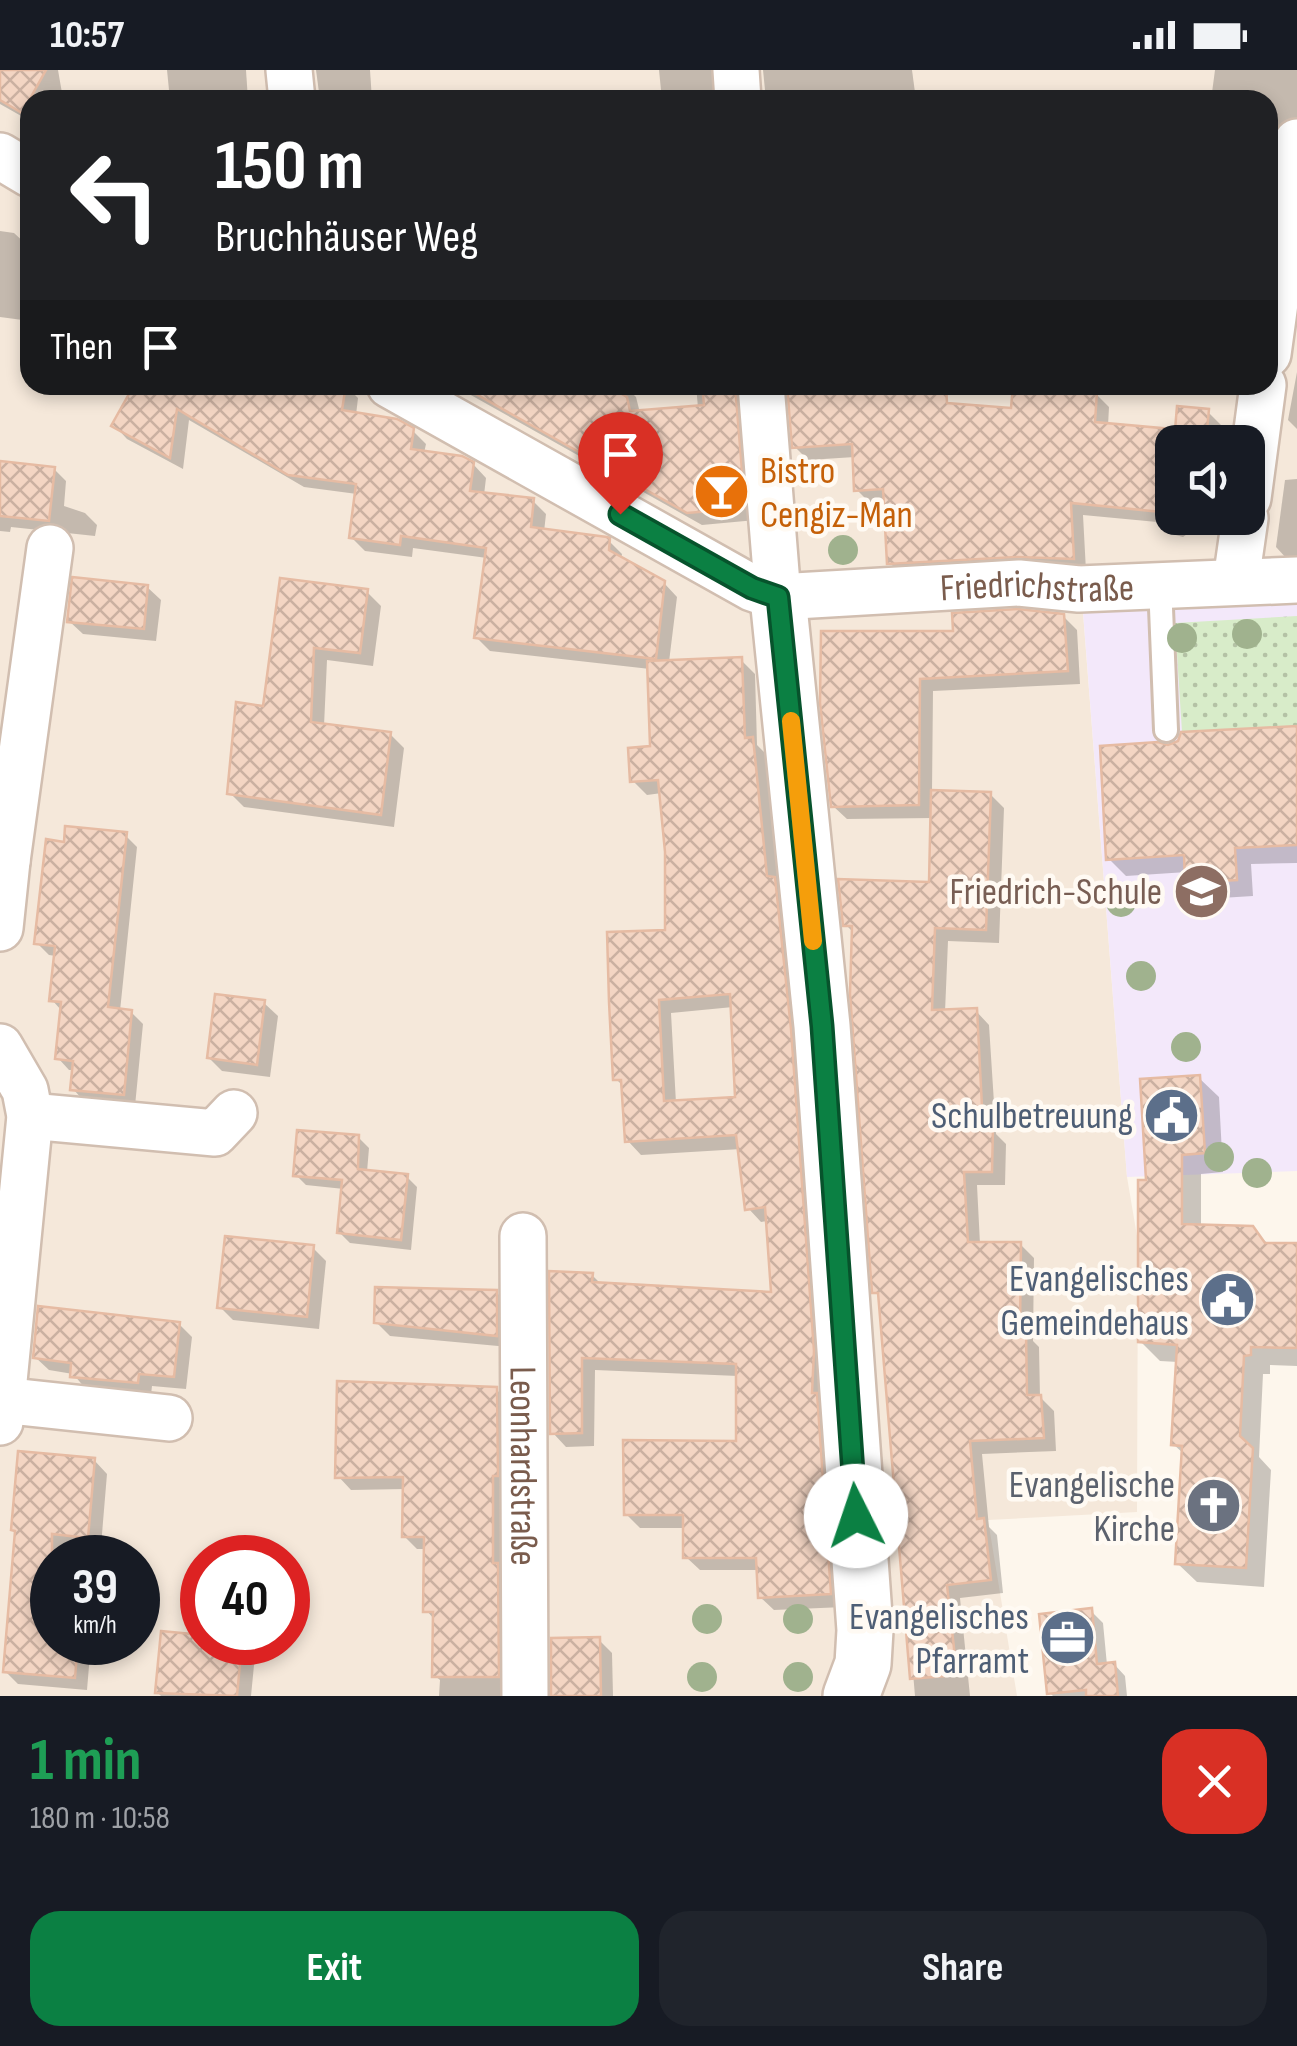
<!DOCTYPE html>
<meta charset="utf-8">
<style>
:root{--surface:#171b24;--page:#20242c;--text:#f1f3f6;--muted:#9ea1a6;--accent:#0b8043}
body{margin:0;font-family:"Sofia Sans Condensed",sans-serif;background:var(--page);color:var(--text);height:100vh;display:flex;flex-direction:column;font-size:38px;white-space:nowrap}
*{box-sizing:border-box;margin:0}
p{font-size:32px;color:var(--muted)}
.icon{flex:none;width:55px;height:55px;fill:none;stroke:currentColor;stroke-width:2;stroke-linecap:round;stroke-linejoin:round}
.map{position:relative;height:1626px;overflow:hidden}
.details{display:flex;flex-direction:column;background:var(--surface);flex:1}
.details>*{flex:none}
.guide{position:absolute;left:20px;top:20px;width:1258px;height:305px;border-radius:30px;box-shadow:0 5px 15px #0003;background:#202124;color:#fff;overflow:hidden}
.controls{position:absolute;left:1155px;top:355px;display:grid;gap:20px}
.controls a{display:grid;place-items:center;width:110px;height:110px;border-radius:20px;background:var(--surface);box-shadow:0 5px 15px #0003;font-size:50px}
.speed{position:absolute;left:30px;top:1465px;display:flex;gap:20px;font-size:50px;font-weight:700;text-align:center}
.speed>*{display:grid;place-content:center;width:130px;height:130px;border-radius:50%;background:var(--surface);box-shadow:0 5px 15px #0003;line-height:1}
.speed small{font-size:25px;font-weight:400}
.speed .limit{border:15px solid #d22;background:#fff;color:#111}
.pin{position:absolute;display:grid;place-items:center;width:85px;height:85px;color:#fff;margin:-102px -42px;border-radius:50% 50% 50% 0;rotate:-45deg;box-shadow:0 0 10px #0007}
.pin .icon{rotate:45deg}
.me{position:absolute;width:110px;margin:-55px;rotate:356deg;stroke-linejoin:round;filter:drop-shadow(0 0 8px #0008)}
.turn{display:flex;align-items:center;gap:35px;height:210px;padding:0 30px;font-size:45px}
.turn .icon{width:130px;height:130px;stroke-width:2.5}
.turn b{display:block;font-size:70px;line-height:85px}
.then{display:flex;align-items:center;height:95px;padding:0 30px;background:#0003;gap:20px;font-size:38px}
.round{display:grid;place-items:center;flex:none;width:105px;height:105px;border-radius:30px;background:var(--page)}
.headline{display:flex;align-items:center;justify-content:space-between;height:170px;padding:0 30px}
h1{font-size:60px;font-weight:700;line-height:75px;color:#1e9e55}
.primary-button{display:flex;gap:20px;margin-top:auto;padding:20px 30px}
.primary-button a{flex:1;height:115px;border-radius:30px;background:var(--accent);color:#fff;font-size:40px;font-weight:700;line-height:115px;text-align:center}
.primary-button a+a{background:var(--page);color:var(--text)}
.status{display:flex;justify-content:space-between;align-items:center;height:70px;padding:0 50px;background:var(--surface);direction:ltr}
.status svg{height:28px;fill:currentColor}
.map>svg:first-child{display:block}
.residential{fill:#f5e8da;fill-rule:evenodd}
.education{fill:#f3e8fa}
.grass{fill:url(#grass-dots)}
.shadow{fill:#0003;fill-rule:evenodd}
.building{fill:url(#building-cross-hatch);stroke:#e6bba3;stroke-width:2.5;fill-rule:evenodd}
.lines{fill:none;stroke-linecap:round;stroke-linejoin:round}
.service-casing{stroke:#d1beb0;stroke-width:28}
.minor-casing{stroke:#d1beb0;stroke-width:50}
.tertiary-casing{stroke:#d1beb0;stroke-width:60}
.service{stroke:#fff;stroke-width:22}
.minor{stroke:#fff;stroke-width:45}
.tertiary{stroke:#fff;stroke-width:55}
.tree{fill:#a0b28e}
.route-casing{stroke:#07532c;stroke-width:25}
.route{stroke:#0b8043;stroke-width:18}
.slow{stroke:#f59e0b;stroke-width:18}
.labels{text-anchor:middle;stroke-width:9;stroke-linejoin:round;paint-order:stroke}
.food-label{font-size:38px;fill:#c56008;stroke:#fffaf3;text-anchor:start}
.street-label{font-size:38px;fill:#7a5c4d;stroke:#fffaf3}
.education-label{font-size:38px;fill:#785e54;stroke:#fffaf3;text-anchor:end}
.service-label{font-size:38px;fill:#4e5e75;stroke:#fffaf3;text-anchor:end}
.worship-label{font-size:38px;fill:#5b616d;stroke:#fffaf3;text-anchor:end}
</style>
<div class="status"><b>10:57</b><svg viewBox="0 0 49 12"><path d="M0 12V9h3v3zM5 12V6h3v6zM10 12V3h3v9zM15 12V0h3v12zM26 1h20v11H26zM47 4h2v5h-2z"/></svg></div>
<div class="map">
<svg width="1297" height="1626" viewBox="0 0 1297 1626">
<defs>
<pattern id="grass-dots" width="8" height="8" patternUnits="userSpaceOnUse" patternTransform="scale(2.5)"><rect width="8" height="8" fill="#d8ecc9"/><path d="M2 2h.1M6 6h.1" fill="none" stroke="#b4c2a5" stroke-width="1.8" stroke-linecap="round"/></pattern>
<pattern id="building-cross-hatch" width="8" height="8" patternUnits="userSpaceOnUse" patternTransform="scale(2.5)"><rect width="8" height="8" fill="#f3d5c3"/><path d="M0 0l8 8M0 8l8-8" fill="none" stroke="#cab0a1"/></pattern>
</defs>
<rect width="100%" height="100%" fill="#fdf6ec"/>
<path class="residential" d="M 0,0 L 1297,0 L 1297,533 L 1083,543 L 1127,1107 L 1138,1172 L 1137,1442 L 988,1450 L 1017,1626 L 0,1626 ZM 30,30 L 1268,30 L 1268,315 L 30,315 ZM 1172,372 L 1248,372 L 1248,448 L 1172,448 ZM 52,1488 L 138,1488 L 138,1572 L 52,1572 ZM 202,1488 L 288,1488 L 288,1572 L 202,1572 Z"/>
<path class="education" d="M 1297,533 L 1297,1101 L 1127,1107 L 1083,542 Z"/>
<path class="grass" d="M 1297,546 L 1297,656 L 1182,662 L 1175,553 Z"/>
<g class="shadow">
<path d="M 0,0 L 58,0 L 62,23 L 56,23 L 62,30 L 30,30 L 30,51 L 0,34 Z"/>
<path d="M 167,0 L 246,0 L 248,30 L 170,30 Z"/>
<path d="M 316,0 L 370,0 L 372,30 L 320,30 Z"/>
<path d="M 659,0 L 727,0 L 724,30 L 662,30 Z"/>
<path d="M 763,0 L 912,0 L 916,30 L 766,30 Z"/>
<path d="M 1215,0 L 1297,0 L 1297,63 L 1285,78 L 1268,76 L 1268,30 L 1211,30 Z"/>
<path d="M 0,161 L 14,163 L 27,175 L 25,188 L 30,189 L 30,251 L 0,247 Z"/>
<path d="M 1297,302 L 1297,359 L 1288,350 Z"/>
<path d="M 137,315 L 345,315 L 358,328 L 356,345 L 412,360 L 426,374 L 424,383 L 473,394 L 486,408 L 484,425 L 533,431 L 546,444 L 544,462 L 609,471 L 622,484 L 621,490 L 664,513 L 677,527 L 669,592 L 741,590 L 755,604 L 757,675 L 766,684 L 779,814 L 788,823 L 844,1537 L 774,1540 L 760,1527 L 759,1500 L 700,1500 L 686,1487 L 685,1458 L 640,1458 L 626,1444 L 738,1374 L 738,1306 L 595,1300 L 594,1376 L 566,1377 L 553,1363 L 592,1205 L 602,1215 L 774,1224 L 768,1151 L 761,1152 L 748,1138 L 741,1079 L 641,1085 L 628,1071 L 624,1017 L 616,1009 L 668,862 L 668,782 L 662,723 L 647,725 L 633,711 L 652,678 L 650,599 L 490,581 L 477,568 L 487,488 L 413,478 L 412,487 L 365,481 L 352,468 L 357,424 L 304,417 L 189,350 L 183,399 L 127,369 L 114,355 ZM 733,937 L 738,1029 L 676,1033 L 671,943 Z"/>
<path d="M 453,315 L 624,315 L 636,327 L 640,343 L 698,338 L 696,315 L 751,315 L 756,450 L 702,455 Z"/>
<path d="M 790,315 L 861,315 L 864,366 L 1014,341 L 1015,315 L 1081,315 L 1081,324 L 1096,324 L 1109,337 L 1108,356 L 1178,361 L 1208,342 L 1221,355 L 1219,372 L 1172,372 L 1172,448 L 1212,448 L 1210,462 L 1190,462 L 1183,467 L 1168,463 L 1157,452 L 1083,445 L 1086,501 L 903,506 L 890,493 L 886,432 L 870,433 L 857,420 L 855,387 L 808,390 L 795,377 Z"/>
<path d="M 0,392 L 54,399 L 66,411 L 64,436 L 85,443 L 97,455 L 95,466 L 11,457 L 10,462 L 0,461 Z"/>
<path d="M 1297,409 L 1297,489 L 1288,490 L 1276,477 L 1285,410 Z"/>
<path d="M 282,511 L 367,522 L 381,536 L 373,596 L 327,590 L 324,656 L 390,664 L 404,678 L 394,757 L 244,737 L 230,723 L 266,639 Z"/>
<path d="M 147,517 L 161,530 L 156,571 L 83,564 L 69,551 Z"/>
<path d="M 1063,546 L 1077,560 L 1080,614 L 933,621 L 932,722 L 990,724 L 1004,738 L 999,873 L 948,871 L 945,942 L 976,941 L 989,955 L 996,1064 L 1006,1074 L 1005,1115 L 977,1115 L 980,1174 L 1020,1174 L 1034,1188 L 1033,1271 L 1039,1277 L 1040,1327 L 1054,1341 L 1056,1381 L 982,1384 L 989,1457 L 997,1465 L 1003,1523 L 960,1528 L 970,1626 L 915,1626 L 881,1228 L 875,1222 L 855,864 L 846,855 L 931,815 L 933,748 L 847,749 L 833,736 L 823,633 L 956,564 Z"/>
<path d="M 1297,658 L 1297,793 L 1251,794 L 1253,826 L 1205,829 L 1188,812 L 1187,802 L 1126,806 L 1108,788 L 1168,677 Z"/>
<path d="M 125,765 L 137,777 L 120,941 L 131,942 L 143,954 L 135,1036 L 84,1031 L 73,1019 L 74,1000 L 69,1000 L 58,988 L 62,941 L 52,930 L 56,886 L 49,885 L 37,873 L 66,774 Z"/>
<path d="M 264,933 L 278,946 L 270,1007 L 222,1001 L 209,988 Z"/>
<path d="M 1199,1008 L 1219,1027 L 1223,1102 L 1201,1104 L 1201,1157 L 1252,1158 L 1270,1176 L 1297,1175 L 1297,1296 L 1270,1295 L 1270,1304 L 1263,1304 L 1259,1387 L 1271,1400 L 1264,1517 L 1197,1512 L 1177,1493 L 1184,1384 L 1173,1374 L 1178,1292 L 1160,1291 L 1140,1271 L 1149,1113 Z"/>
<path d="M 358,1067 L 369,1078 L 367,1102 L 407,1107 L 417,1117 L 411,1180 L 350,1173 L 339,1162 L 344,1119 L 306,1115 L 296,1105 Z"/>
<path d="M 313,1178 L 326,1191 L 319,1259 L 233,1250 L 220,1237 Z"/>
<path d="M 496,1222 L 509,1235 L 509,1277 L 390,1266 L 376,1252 Z"/>
<path d="M 179,1254 L 192,1267 L 186,1319 L 152,1316 L 151,1325 L 86,1319 L 73,1304 L 49,1300 L 35,1287 Z"/>
<path d="M 496,1319 L 510,1333 L 511,1626 L 439,1626 L 440,1610 L 435,1606 L 435,1550 L 426,1540 L 426,1479 L 417,1479 L 404,1466 L 405,1419 L 351,1420 L 338,1406 Z"/>
<path d="M 94,1390 L 107,1404 L 100,1488 L 52,1488 L 52,1572 L 91,1572 L 87,1620 L 18,1614 L 5,1601 L 17,1463 Z"/>
<path d="M 1091,1541 L 1103,1553 L 1107,1595 L 1114,1594 L 1125,1606 L 1127,1626 L 1053,1626 L 1050,1623 Z"/>
<path d="M 163,1564 L 202,1568 L 202,1572 L 243,1572 L 255,1585 L 251,1626 L 161,1626 L 157,1622 Z"/>
<path d="M 599,1570 L 612,1583 L 613,1626 L 551,1626 Z"/>
</g>
<g class="building">
<path d="M 0,0 L 46,0 L 22,43 L 0,30 Z"/>
<path d="M 134,315 L 346,315 L 342,340 L 397,349 L 414,358 L 411,379 L 462,386 L 474,392 L 470,421 L 534,428 L 531,457 L 607,467 L 610,468 L 609,480 L 665,511 L 656,589 L 474,568 L 486,478 L 401,466 L 400,475 L 349,468 L 356,414 L 288,405 L 177,339 L 170,388 L 111,356 Z"/>
<path d="M 460,315 L 606,315 L 627,327 L 630,341 L 704,335 L 702,315 L 735,315 L 745,438 L 687,443 Z"/>
<path d="M 787,315 L 946,315 L 947,333 L 1011,338 L 1013,315 L 1068,315 L 1068,320 L 1097,322 L 1095,352 L 1172,359 L 1172,443 L 1071,433 L 1074,489 L 1017,487 L 887,494 L 883,419 L 854,421 L 852,374 L 792,378 Z"/>
<path d="M 1177,336 L 1209,339 L 1206,372 L 1174,372 Z"/>
<path d="M 0,391 L 55,397 L 49,451 L 0,446 Z"/>
<path d="M 72,507 L 148,515 L 144,559 L 67,552 Z"/>
<path d="M 280,508 L 368,519 L 360,583 L 314,578 L 311,652 L 391,662 L 381,745 L 227,724 L 236,632 L 263,636 Z"/>
<path d="M 1018,539 L 1064,544 L 1068,601 L 920,609 L 919,735 L 831,737 L 820,633 L 821,561 L 953,561 L 952,543 Z"/>
<path d="M 742,587 L 745,668 L 753,667 L 767,806 L 775,807 L 791,959 L 814,1281 L 812,1323 L 817,1323 L 831,1524 L 758,1528 L 756,1488 L 683,1488 L 683,1445 L 624,1445 L 623,1370 L 736,1371 L 736,1294 L 582,1288 L 582,1363 L 550,1364 L 549,1201 L 593,1203 L 592,1212 L 771,1222 L 765,1137 L 745,1140 L 736,1065 L 625,1072 L 621,1010 L 613,1010 L 609,932 L 607,862 L 665,860 L 665,782 L 658,710 L 630,712 L 628,678 L 650,676 L 647,591 ZM 730,924 L 735,1027 L 664,1031 L 659,930 Z"/>
<path d="M 1297,656 L 1297,775 L 1235,778 L 1237,810 L 1185,813 L 1184,785 L 1106,790 L 1100,676 L 1158,672 L 1168,675 L 1178,671 L 1181,662 Z"/>
<path d="M 931,720 L 991,722 L 986,860 L 935,858 L 932,940 L 977,938 L 983,1057 L 993,1057 L 992,1102 L 964,1102 L 968,1172 L 1021,1172 L 1020,1259 L 1026,1261 L 1027,1325 L 1041,1325 L 1044,1368 L 970,1371 L 977,1449 L 984,1448 L 991,1510 L 947,1515 L 957,1605 L 910,1609 L 878,1223 L 872,1223 L 850,924 L 852,856 L 843,856 L 838,809 L 929,812 Z"/>
<path d="M 65,756 L 127,762 L 108,937 L 132,940 L 124,1025 L 70,1020 L 73,991 L 55,989 L 61,932 L 49,931 L 55,876 L 34,874 L 46,769 L 64,772 Z"/>
<path d="M 215,924 L 265,930 L 257,995 L 207,988 Z"/>
<path d="M 1200,1005 L 1205,1083 L 1182,1085 L 1182,1154 L 1253,1156 L 1265,1173 L 1297,1173 L 1297,1278 L 1251,1277 L 1251,1285 L 1244,1286 L 1240,1366 L 1253,1378 L 1246,1498 L 1175,1494 L 1182,1376 L 1171,1375 L 1177,1275 L 1138,1272 L 1138,1110 L 1146,1110 L 1140,1009 Z"/>
<path d="M 297,1060 L 359,1065 L 358,1099 L 408,1104 L 401,1170 L 337,1163 L 342,1110 L 293,1106 Z"/>
<path d="M 225,1166 L 314,1175 L 307,1247 L 217,1238 Z"/>
<path d="M 375,1217 L 497,1220 L 497,1266 L 374,1253 Z"/>
<path d="M 38,1236 L 180,1252 L 174,1307 L 139,1304 L 138,1313 L 70,1307 L 71,1293 L 33,1288 Z"/>
<path d="M 337,1311 L 497,1317 L 498,1406 L 493,1406 L 493,1493 L 498,1493 L 499,1607 L 432,1607 L 433,1542 L 423,1542 L 424,1467 L 402,1467 L 403,1407 L 335,1408 Z"/>
<path d="M 18,1381 L 95,1388 L 88,1468 L 52,1464 L 52,1572 L 78,1572 L 75,1608 L 3,1602 L 15,1461 L 11,1460 Z"/>
<path d="M 1092,1538 L 1097,1594 L 1115,1592 L 1118,1626 L 1086,1626 L 1086,1620 L 1047,1624 L 1039,1544 Z"/>
<path d="M 161,1561 L 202,1565 L 202,1572 L 242,1572 L 237,1626 L 155,1623 Z"/>
<path d="M 600,1567 L 601,1626 L 551,1626 L 551,1568 Z"/>
</g>
<g class="lines">
<defs>
<path id="service" d="M 1160,514 L 1166,660"/>
<g id="minor">
<path d="M 289,0 L 292,30"/>
<path d="M 736,0 L 738,30"/>
<path d="M 0,86 L 30,104"/>
<path d="M 1268,284 L 1297,72"/>
<path id="s1" d="M 390,315 L 752,518 L 778,527 L 1019,513 L 1079,519 L 1297,510"/>
<path d="M 761,315 L 778,527"/>
<path d="M 1248,428 L 1263,315"/>
<path d="M 1236,511 L 1245,448"/>
<path d="M 0,791 L 7,791 L 0,858"/>
<path d="M 7,791 L 50,478"/>
<path d="M 0,977 L 25,1020 L 30,1046 L 0,1352"/>
<path d="M 30,1046 L 215,1063 L 234,1043"/>
<path id="s2" d="M 523,1166 L 525,1626"/>
<path d="M 2,1330 L 169,1348"/>
</g>
<path id="tertiary" d="M 778,527 L 822,956 L 865,1560 L 863,1594 L 851,1626"/>
</defs>
<use href="#service" class="service-casing"/>
<use href="#minor" class="minor-casing"/>
<use href="#tertiary" class="tertiary-casing"/>
<use href="#service" class="service"/>
<use href="#minor" class="minor"/>
<use href="#tertiary" class="tertiary"/>
</g>
<g class="tree">
<circle cx="843" cy="480" r="15"/>
<circle cx="1247" cy="564" r="15"/>
<circle cx="1182" cy="568" r="15"/>
<circle cx="1121" cy="832" r="15"/>
<circle cx="1141" cy="906" r="15"/>
<circle cx="1186" cy="977" r="15"/>
<circle cx="1219" cy="1087" r="15"/>
<circle cx="1257" cy="1103" r="15"/>
<circle cx="707" cy="1549" r="15"/>
<circle cx="798" cy="1549" r="15"/>
<circle cx="702" cy="1607" r="15"/>
<circle cx="798" cy="1607" r="15"/>
</g>
<g class="lines">
<defs>
<path id="route" d="M 620,444 L 752,518 L 778,527 L 822,956 L 856,1446"/>
</defs>
<use href="#route" class="route-casing"/>
<use href="#route" class="route"/>
<path class="slow" d="M 791,651 L 813,871"/>
</g>
<defs>
<symbol id="bar-disc" viewBox="-11 -11 22 22"><circle r="9.5" fill="#e8710a" stroke="#fffaf3"/><path d="M-6-5H6L.8 .8V4.5H3.5V6h-7V4.5H-.8V.8Z" fill="#fff"/></symbol>
<symbol id="school-disc" viewBox="-11 -11 22 22"><circle r="9.5" fill="#8d6e63" stroke="#fffaf3"/><path d="M0-5L7-2L0 1L-7-2ZM-4 1L0 2.5L4 1V4Q0 6-4 4Z" fill="#fff"/></symbol>
<symbol id="civic-disc" viewBox="-11 -11 22 22"><circle r="9.5" fill="#5c6f8a" stroke="#fffaf3"/><path d="M-.6-6.5H3V-4.5H.6V-3L4-1V1h2V6H-6V1h2V-1L-.6-3ZM-1.2 2.5V6h2.4V2.5Z" fill="#fff"/></symbol>
<symbol id="church-disc" viewBox="-11 -11 22 22"><circle r="9.5" fill="#6b7280" stroke="#fffaf3"/><path d="M-1.2-6h2.4v3.5h3.3v2.4h-3.3V6h-2.4V-.1h-3.3v-2.4h3.3Z" fill="#fff"/></symbol>
<symbol id="office-disc" viewBox="-11 -11 22 22"><circle r="9.5" fill="#5c6f8a" stroke="#fffaf3"/><path d="M-6-3h4V-5.5h4V-3h4V5H-6ZM-1-4.5V-3h2v-1.5ZM-6 0V1H6V0Z" fill="#fff"/></symbol>
</defs>
<g fill-rule="evenodd">
<use href="#bar-disc" x="690" y="390" width="63" height="63"/>
<use href="#school-disc" x="1170" y="790" width="63" height="63"/>
<use href="#civic-disc" x="1140" y="1014" width="63" height="63"/>
<use href="#civic-disc" x="1196" y="1198" width="63" height="63"/>
<use href="#church-disc" x="1182" y="1404" width="63" height="63"/>
<use href="#office-disc" x="1036" y="1536" width="63" height="63"/>
</g>
<g class="labels">
<g class="food-label">
<text x="760" y="413">Bistro<tspan x="760" dy="44">Cengiz-Man</tspan></text>
</g>
<g class="street-label">
<text dy="13" stroke="none"><textPath href="#s1" startOffset="702">Friedrichstraße</textPath></text>
<text dy="13" stroke="none"><textPath href="#s2" startOffset="230">Leonhardstraße</textPath></text>
</g>
<g class="education-label">
<text x="1162" y="834">Friedrich-Schule</text>
</g>
<g class="service-label">
<text x="1133" y="1058">Schulbetreuung</text>
<text x="1189" y="1221">Evangelisches<tspan x="1189" dy="44">Gemeindehaus</tspan></text>
<text x="1029" y="1559">Evangelisches<tspan x="1029" dy="44">Pfarramt</tspan></text>
</g>
<g class="worship-label">
<text x="1175" y="1427">Evangelische<tspan x="1175" dy="44">Kirche</tspan></text>
</g>
</g>
</svg>
<div class="controls">
<a><svg class="icon" aria-label="sound" viewBox="0 0 24 24"><path d="M4 9h4l5-4v14l-5-4H4zM17 9q2 3 0 6"/></svg></a>
</div>
<div class="speed"><div>39<small>km/h</small></div><div class="limit">40</div></div>
<div class="pin" style="left:620px;top:444px;background:#d93025"><svg class="icon" aria-label="arrive" viewBox="0 0 24 24"><path d="M6 21V4h12l-3 4 3 4H6"/></svg></div>
<svg class="me" style="left:856px;top:1446px" viewBox="-20 -20 40 40"><circle r="19" fill="#fff"/><path d="M0-13L10 11 0 6-10 11z" fill="#0b8043"/></svg>
<div class="guide">
<div class="turn"><svg class="icon" aria-label="left" viewBox="0 0 24 24"><path d="M17 20v-9H6M10 6l-5 5 5 5"/></svg><div><b>150 m</b>Bruchhäuser Weg</div></div>
<div class="then">Then<svg class="icon" aria-label="arrive" viewBox="0 0 24 24"><path d="M6 21V4h12l-3 4 3 4H6"/></svg></div>
</div>
</div>
<section class="details">
<div class="headline"><div><h1>1 min</h1><p>180 m · 10:58</p></div><a class="round" style="background:#d93025;color:#fff"><svg class="icon" aria-label="close" viewBox="0 0 24 24"><path d="M6 6l12 12M18 6L6 18"/></svg></a></div>
<div class="primary-button"><a>Exit</a><a>Share</a></div>
</section>
